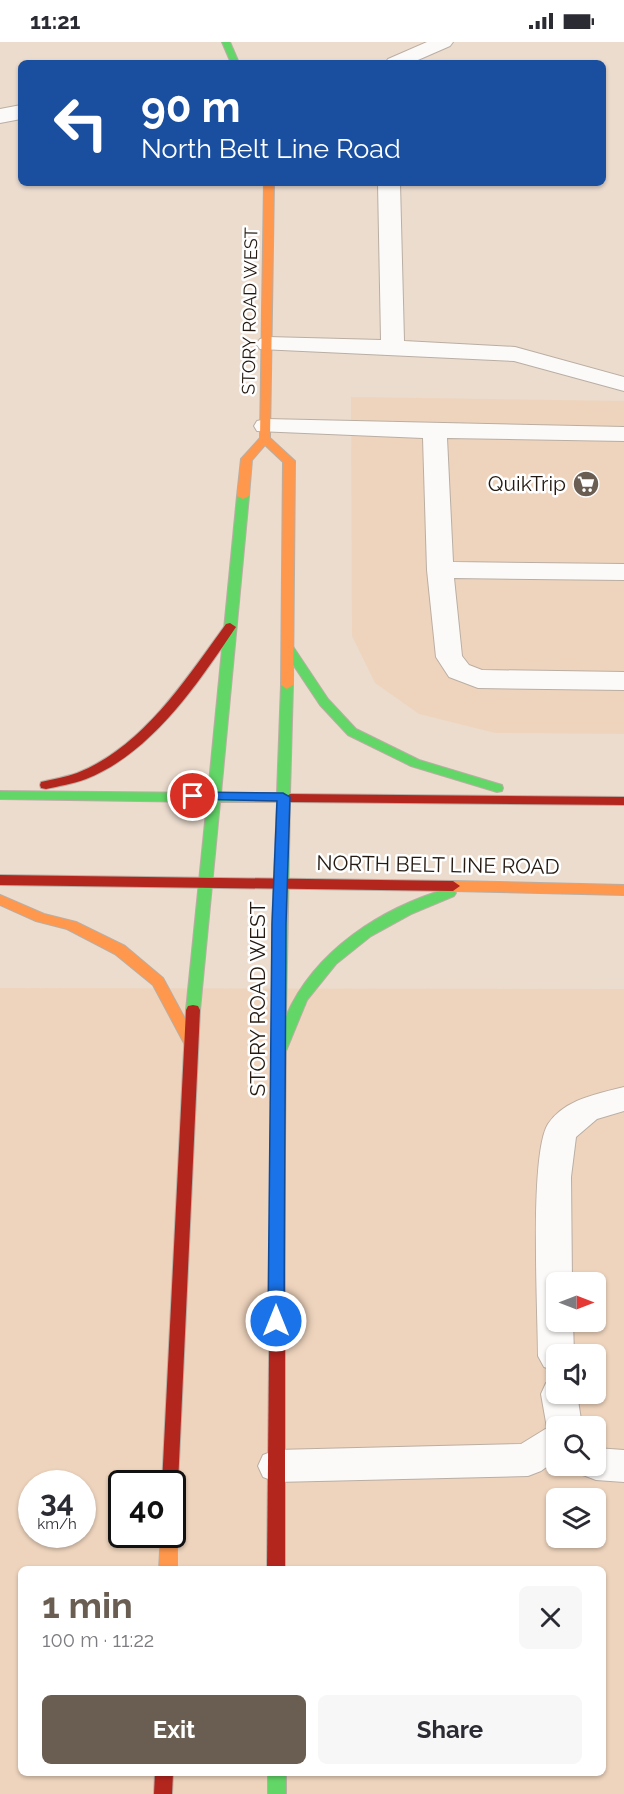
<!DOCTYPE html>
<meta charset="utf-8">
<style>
:root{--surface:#fff;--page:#f7f7f7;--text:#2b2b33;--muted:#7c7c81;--accent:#6a5e53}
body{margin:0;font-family:Raleway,sans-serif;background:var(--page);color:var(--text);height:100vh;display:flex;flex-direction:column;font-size:22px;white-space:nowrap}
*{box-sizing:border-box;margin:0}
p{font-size:20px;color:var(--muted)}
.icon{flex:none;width:33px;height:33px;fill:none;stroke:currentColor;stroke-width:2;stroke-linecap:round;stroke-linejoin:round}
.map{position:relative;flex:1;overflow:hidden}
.side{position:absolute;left:18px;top:1524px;width:588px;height:210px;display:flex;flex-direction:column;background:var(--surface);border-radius:9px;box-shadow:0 2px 4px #0004}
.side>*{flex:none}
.guide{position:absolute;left:18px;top:18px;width:588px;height:126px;border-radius:9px;box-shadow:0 2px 4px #0004;background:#1a4fa0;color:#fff;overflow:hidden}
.needle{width:39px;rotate:90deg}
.controls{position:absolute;left:546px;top:1230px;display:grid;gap:12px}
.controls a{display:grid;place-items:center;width:60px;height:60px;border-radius:9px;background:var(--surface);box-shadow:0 2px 4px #0004;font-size:30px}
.speed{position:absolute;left:18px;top:1428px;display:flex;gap:12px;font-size:30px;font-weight:700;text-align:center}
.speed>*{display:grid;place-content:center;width:78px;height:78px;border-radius:50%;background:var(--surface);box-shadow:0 2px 4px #0004;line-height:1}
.speed small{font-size:15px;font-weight:400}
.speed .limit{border:3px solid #111;border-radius:9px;background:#fff;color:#111}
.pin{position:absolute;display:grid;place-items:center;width:51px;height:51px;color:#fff;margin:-26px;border:3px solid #fff;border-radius:50%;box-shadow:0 2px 6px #0007}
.me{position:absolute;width:66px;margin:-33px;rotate:0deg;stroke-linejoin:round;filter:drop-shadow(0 0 4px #0008)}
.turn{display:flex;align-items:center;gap:21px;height:126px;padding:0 24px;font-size:27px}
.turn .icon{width:78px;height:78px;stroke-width:2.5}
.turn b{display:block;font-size:42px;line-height:51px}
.round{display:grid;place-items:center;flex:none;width:63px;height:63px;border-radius:9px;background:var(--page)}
.overview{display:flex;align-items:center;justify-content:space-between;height:102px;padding:0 24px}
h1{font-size:36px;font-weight:700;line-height:45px;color:var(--accent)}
.cta{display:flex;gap:12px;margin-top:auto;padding:12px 24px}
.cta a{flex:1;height:69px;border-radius:9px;background:var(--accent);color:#fff;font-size:24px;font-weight:700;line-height:69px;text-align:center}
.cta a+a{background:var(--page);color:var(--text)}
.status{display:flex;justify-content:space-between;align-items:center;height:42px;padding:0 30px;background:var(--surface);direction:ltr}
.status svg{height:16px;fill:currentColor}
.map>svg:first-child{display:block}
.built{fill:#eed4bd;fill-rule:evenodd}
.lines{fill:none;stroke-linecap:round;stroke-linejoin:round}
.lane-casing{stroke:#baaea3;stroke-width:2}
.street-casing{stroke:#baaea3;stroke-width:2}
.fast-casing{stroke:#baaea3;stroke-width:2}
.slow-casing{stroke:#baaea3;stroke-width:2}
.jam-casing{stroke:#baaea3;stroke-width:2}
.lane{fill:#fcfaf8;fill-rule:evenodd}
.street{fill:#fcfaf8;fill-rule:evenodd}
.fast{fill:#63d668;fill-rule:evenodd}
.slow{fill:#ff974d;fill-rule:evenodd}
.jam{fill:#b3261e;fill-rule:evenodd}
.route{fill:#1a73e8;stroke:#114b97;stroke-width:1.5}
.labels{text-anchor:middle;stroke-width:5;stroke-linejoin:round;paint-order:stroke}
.far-street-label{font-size:18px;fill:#241a11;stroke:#fff}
.poi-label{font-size:21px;fill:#241a11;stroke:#fff;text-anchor:end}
.street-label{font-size:21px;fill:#241a11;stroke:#fff}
</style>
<div class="status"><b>11:21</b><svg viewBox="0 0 49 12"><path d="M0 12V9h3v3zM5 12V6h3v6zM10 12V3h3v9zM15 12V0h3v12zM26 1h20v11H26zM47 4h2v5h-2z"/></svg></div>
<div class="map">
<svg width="624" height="1752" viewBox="0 0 624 1752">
<rect width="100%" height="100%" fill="#ebdcce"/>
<g class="built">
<path d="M 351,355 L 624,359 L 624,692 L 495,691 L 419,672 L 375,641 L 352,594 Z"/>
<path d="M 0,946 L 624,947 L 624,1752 L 0,1752 ZM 556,1240 L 596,1240 L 596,1280 L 556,1280 ZM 556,1312 L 596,1312 L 596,1352 L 556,1352 ZM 556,1384 L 596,1384 L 596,1424 L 556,1424 ZM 32,1442 L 82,1442 L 82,1492 L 32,1492 ZM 122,1442 L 172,1442 L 172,1492 L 122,1492 ZM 556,1456 L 596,1456 L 596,1496 L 556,1496 ZM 21,1527 L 603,1527 L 603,1731 L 21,1731 Z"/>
</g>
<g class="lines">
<defs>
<g id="lane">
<path d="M 427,0 L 453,0 L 450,4 L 411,21 L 385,21 L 388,17 Z"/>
<path d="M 378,141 L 400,141 L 404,299 L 515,305 L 624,335 L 624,349 L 514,319 L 260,307 L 256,302 L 260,297 L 268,295 L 381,298 Z"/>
<path d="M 266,377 L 624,385 L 624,399 L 447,396 L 453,520 L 624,522 L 624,538 L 454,536 L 462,614 L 469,623 L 482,628 L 624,630 L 624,648 L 478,646 L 449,635 L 436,615 L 427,528 L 423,396 L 257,389 L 254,384 L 257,379 Z"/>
<path d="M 624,1045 L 624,1069 L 597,1077 L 576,1095 L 571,1135 L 572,1240 L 556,1240 L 556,1280 L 573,1280 L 574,1312 L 556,1312 L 556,1329 L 544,1325 L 538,1314 C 538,1271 529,1112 548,1082 C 565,1057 597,1052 624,1045 Z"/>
<path d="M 556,1338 L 556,1352 L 577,1352 L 582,1384 L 556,1384 L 556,1418 L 541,1429 L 528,1434 L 276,1440 L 263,1435 L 258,1424 L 263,1413 L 276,1408 L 521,1402 L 547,1386 L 541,1352 L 546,1341 Z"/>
<path d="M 596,1406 L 624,1408 L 624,1440 L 596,1438 L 583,1433 L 578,1424 L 596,1424 Z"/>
</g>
<path id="street" d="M 21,63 L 21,77 L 0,81 L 0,67 Z"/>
<g id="fast">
<path d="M 222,0 L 230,0 L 239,21 L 231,21 Z"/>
<path d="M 243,451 L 249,454 L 221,751 L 277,751 L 281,643 L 287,639 L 291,640 L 293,643 L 290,752 L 296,756 L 290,760 L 286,974 C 315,908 381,866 449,846 L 456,851 L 454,854 L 411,872 L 371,894 L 336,922 L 307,958 L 286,1009 L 285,1105 L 283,1109 L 278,1111 L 273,1109 L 271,1105 L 272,882 L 277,760 L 220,760 L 200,968 L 198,972 L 188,972 L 186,968 L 207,760 L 0,757 L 0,749 L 208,751 L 237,454 Z"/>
<path d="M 288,602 L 292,603 L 328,657 L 356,687 L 419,718 L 502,743 L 503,746 L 502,749 L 497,750 L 411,724 L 348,693 L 320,663 L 282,606 L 284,603 Z"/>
<rect x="268" y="1731" width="18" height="21"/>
</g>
<g id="slow">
<path d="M 264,141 L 274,141 L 270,396 L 295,419 L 293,643 L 287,647 L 281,643 L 283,420 L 265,403 L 252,418 L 249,454 L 243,457 L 237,454 L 241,417 L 260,396 Z"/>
<path d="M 453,839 L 624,843 L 624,853 L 453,849 L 446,844 Z"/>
<path d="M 0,853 L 44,872 L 76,880 L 125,904 L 163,936 L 197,999 L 195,1003 L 185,1003 L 153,943 L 115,912 L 67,887 L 36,879 L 0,863 Z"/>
<path d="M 172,1486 L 177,1492 L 177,1527 L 159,1527 L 161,1492 L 172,1492 Z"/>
</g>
<g id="jam">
<path d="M 230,581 L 236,585 C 198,641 152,711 86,737 C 73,742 59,744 46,747 L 41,746 L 40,743 L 41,740 C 53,737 66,735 77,731 C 143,705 186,637 226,582 Z"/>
<path d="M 290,752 L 624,755 L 624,763 L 290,760 L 284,756 Z"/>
<path d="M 0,833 L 453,839 L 460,844 L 453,849 L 0,843 Z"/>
<path d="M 193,963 L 198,964 L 200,968 L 178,1442 L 172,1448 L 172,1442 L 162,1442 L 186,968 L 188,964 Z"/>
<path d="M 278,1099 L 283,1101 L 285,1105 L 285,1527 L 267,1527 L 271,1105 L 273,1101 Z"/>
<path d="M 155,1731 L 173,1731 L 172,1752 L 154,1752 Z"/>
</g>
</defs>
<use href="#lane" class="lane-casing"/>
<use href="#street" class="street-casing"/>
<use href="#fast" class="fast-casing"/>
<use href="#slow" class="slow-casing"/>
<use href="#jam" class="jam-casing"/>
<use href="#lane" class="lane"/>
<use href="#street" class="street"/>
<use href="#fast" class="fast"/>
<use href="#slow" class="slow"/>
<use href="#jam" class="jam"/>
</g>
<path class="route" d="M 193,750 L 283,751 L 290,755 L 286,882 L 284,1279 L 282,1284 L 276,1286 L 271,1284 L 268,1279 L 272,882 L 277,759 L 188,757 L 186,754 Z"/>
<defs>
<symbol id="supermarket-disc" viewBox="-11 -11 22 22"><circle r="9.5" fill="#6a5e53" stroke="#fff"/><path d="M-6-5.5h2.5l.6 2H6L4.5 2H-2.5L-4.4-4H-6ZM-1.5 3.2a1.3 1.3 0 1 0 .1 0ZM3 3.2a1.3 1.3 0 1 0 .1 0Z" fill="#fff"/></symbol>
</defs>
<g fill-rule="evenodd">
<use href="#supermarket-disc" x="571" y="427" width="30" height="30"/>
</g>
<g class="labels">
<g class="far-street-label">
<text transform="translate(250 269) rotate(-89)" y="6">STORY ROAD WEST</text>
</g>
<g class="poi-label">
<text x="566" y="449">QuikTrip</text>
</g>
<g class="street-label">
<text transform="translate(438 823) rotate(1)" y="7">NORTH BELT LINE ROAD</text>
<text transform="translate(258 957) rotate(-90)" y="7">STORY ROAD WEST</text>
</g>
</g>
</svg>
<div class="controls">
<a><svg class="needle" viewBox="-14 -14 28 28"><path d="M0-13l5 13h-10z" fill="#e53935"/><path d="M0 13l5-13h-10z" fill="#7c7c81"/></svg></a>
<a><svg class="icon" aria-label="sound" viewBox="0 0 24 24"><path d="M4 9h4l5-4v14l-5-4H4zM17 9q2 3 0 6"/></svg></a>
<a><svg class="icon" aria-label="search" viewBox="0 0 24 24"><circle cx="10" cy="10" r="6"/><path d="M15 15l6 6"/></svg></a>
<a><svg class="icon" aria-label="layers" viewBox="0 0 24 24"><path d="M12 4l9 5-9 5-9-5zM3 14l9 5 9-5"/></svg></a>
</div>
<div class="speed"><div>34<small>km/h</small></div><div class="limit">40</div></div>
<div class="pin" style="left:193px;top:754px;background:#d93025"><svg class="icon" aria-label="arrive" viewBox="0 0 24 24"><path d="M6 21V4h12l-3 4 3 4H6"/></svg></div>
<svg class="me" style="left:276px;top:1279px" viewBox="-20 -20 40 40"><circle r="17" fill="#1a73e8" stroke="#fff" stroke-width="3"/><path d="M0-11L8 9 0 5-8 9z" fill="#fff"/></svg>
<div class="guide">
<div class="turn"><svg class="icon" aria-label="left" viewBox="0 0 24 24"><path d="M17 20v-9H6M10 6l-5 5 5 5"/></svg><div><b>90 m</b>North Belt Line Road</div></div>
</div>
<section class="side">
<div class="overview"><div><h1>1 min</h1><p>100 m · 11:22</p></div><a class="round"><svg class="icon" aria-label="close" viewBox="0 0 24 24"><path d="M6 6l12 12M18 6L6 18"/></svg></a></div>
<div class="cta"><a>Exit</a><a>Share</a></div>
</section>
</div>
